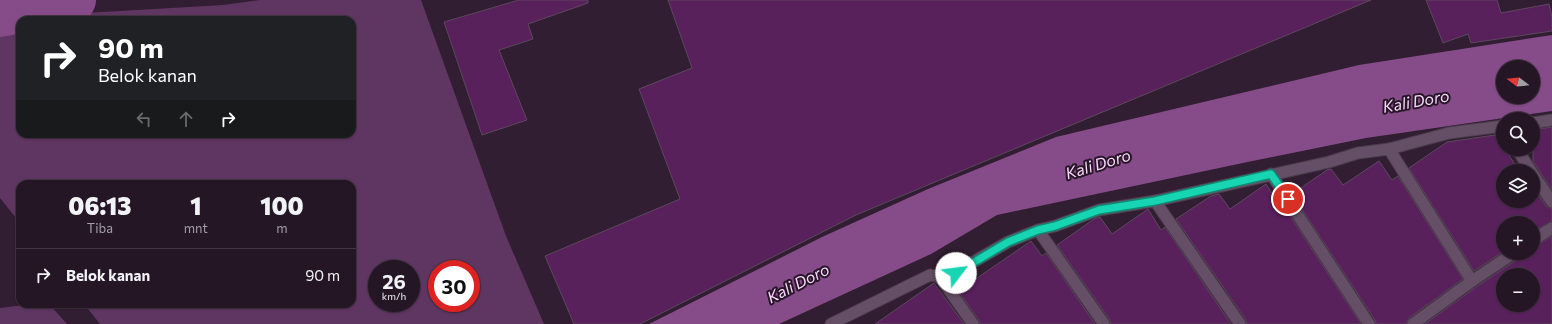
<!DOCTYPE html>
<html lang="id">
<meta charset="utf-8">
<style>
:root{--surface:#251626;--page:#312332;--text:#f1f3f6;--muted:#a39fa7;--line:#423543}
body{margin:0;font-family:Commissioner,sans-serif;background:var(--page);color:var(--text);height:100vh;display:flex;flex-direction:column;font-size:15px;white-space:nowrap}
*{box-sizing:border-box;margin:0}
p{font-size:13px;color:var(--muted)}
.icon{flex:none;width:22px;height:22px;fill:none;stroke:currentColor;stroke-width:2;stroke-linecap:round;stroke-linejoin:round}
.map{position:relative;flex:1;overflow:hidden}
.panel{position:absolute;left:16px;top:180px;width:340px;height:128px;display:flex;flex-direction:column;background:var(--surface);border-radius:12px;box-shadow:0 1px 3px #0004,0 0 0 1px var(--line)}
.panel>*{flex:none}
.hud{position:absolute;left:16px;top:16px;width:340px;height:122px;border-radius:12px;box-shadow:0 1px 3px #0004,0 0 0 1px var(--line);background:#202124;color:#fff;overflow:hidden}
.needle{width:26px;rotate:286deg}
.tools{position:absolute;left:1496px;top:60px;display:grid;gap:8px}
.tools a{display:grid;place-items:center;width:44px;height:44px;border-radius:50%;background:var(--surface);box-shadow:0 1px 3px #0004,0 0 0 1px var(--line);font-size:20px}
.speed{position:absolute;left:368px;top:260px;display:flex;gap:8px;font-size:20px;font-weight:700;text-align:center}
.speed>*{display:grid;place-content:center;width:52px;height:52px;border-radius:50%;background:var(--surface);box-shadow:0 1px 3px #0004,0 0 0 1px var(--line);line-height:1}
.speed small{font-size:10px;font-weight:400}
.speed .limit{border:6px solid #d22;background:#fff;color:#111}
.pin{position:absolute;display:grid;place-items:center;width:34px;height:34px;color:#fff;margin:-17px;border:2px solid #fff;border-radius:50%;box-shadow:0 1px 4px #0007}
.me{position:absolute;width:44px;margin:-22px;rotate:60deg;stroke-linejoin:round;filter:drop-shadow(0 0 3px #0008)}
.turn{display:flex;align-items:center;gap:14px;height:84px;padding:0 16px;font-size:18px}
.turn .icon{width:52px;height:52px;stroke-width:2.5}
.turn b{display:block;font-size:28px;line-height:34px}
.lanes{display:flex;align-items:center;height:38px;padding:0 16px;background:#0003;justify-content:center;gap:20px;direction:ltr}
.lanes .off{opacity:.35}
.eta{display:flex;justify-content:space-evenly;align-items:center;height:68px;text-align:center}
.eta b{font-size:24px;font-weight:800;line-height:28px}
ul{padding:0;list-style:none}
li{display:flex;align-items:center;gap:12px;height:52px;padding:0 16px;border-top:1px solid var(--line)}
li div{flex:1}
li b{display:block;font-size:15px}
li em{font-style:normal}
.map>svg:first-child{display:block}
.green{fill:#5f3562;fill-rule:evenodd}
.water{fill:#864c89;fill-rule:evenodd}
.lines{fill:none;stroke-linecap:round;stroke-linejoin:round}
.river{stroke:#864c89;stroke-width:44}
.building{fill:#59215c;stroke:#5d475e;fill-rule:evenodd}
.minor-casing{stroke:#4b3b4c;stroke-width:13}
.minor{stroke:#654f66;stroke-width:11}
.route-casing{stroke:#0f8a74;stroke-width:10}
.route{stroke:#17d5b2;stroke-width:7}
.labels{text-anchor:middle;stroke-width:4;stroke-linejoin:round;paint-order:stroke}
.water-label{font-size:16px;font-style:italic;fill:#f9d8fa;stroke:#271528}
</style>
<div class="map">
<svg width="1552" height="324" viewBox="0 0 1552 324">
<rect width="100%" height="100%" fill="#311e32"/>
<g class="green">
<path d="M 260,0 L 421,0 L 506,236 L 544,324 L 100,324 L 84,304 L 352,304 L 352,184 L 20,184 L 20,223 L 0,198 L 0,29 L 20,25 L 20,134 L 352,134 L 352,20 L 49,20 L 85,13 L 223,5 ZM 377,269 L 411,269 L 411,303 L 377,303 ZM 437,269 L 471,269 L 471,303 L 437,303 Z"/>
<path d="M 33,304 L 49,304 L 67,324 L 0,324 L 0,308 Z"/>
</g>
<path class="water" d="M 1552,35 L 1552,111 L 1366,138 L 1238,164 L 997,215 L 931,254 L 779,324 L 649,324 L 822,237 L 928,189 L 1056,137 L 1359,65 ZM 1503,67 L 1533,67 L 1533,97 L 1503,97 Z"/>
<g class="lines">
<path class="river" d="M 0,15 L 74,0"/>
</g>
<g class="building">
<path d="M 519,0 L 588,0 L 588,3 L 528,24 L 533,39 L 499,50 L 527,120 L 482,135 L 444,22 Z"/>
<path d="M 668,0 L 1371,0 L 856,215 L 640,324 L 574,324 L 545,256 L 680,199 L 639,89 L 692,68 Z"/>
<path d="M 1426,0 L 1497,0 L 1501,13 L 1549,4 L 1552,17 L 1552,31 L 1471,43 L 1468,34 L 1443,43 Z"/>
<path d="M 1552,127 L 1552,190 L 1533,161 L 1533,133 L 1539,129 Z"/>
<path d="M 1495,135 L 1503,146 L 1503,149 L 1505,149 L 1519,171 L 1503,171 L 1503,201 L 1533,201 L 1533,186 L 1546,206 L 1552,209 L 1552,221 L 1533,232 L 1533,223 L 1503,223 L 1503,252 L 1474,271 L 1409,168 L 1447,142 Z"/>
<path d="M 1379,161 L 1392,180 L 1398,176 L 1463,279 L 1409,318 L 1406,324 L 1376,324 L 1375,320 L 1292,194 L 1327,170 L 1331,169 L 1343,185 Z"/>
<path d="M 1266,184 L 1278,203 L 1281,202 L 1361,324 L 1247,324 L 1246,320 L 1176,219 L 1211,196 L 1219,194 L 1230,209 Z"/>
<path d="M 1148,209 L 1161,230 L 1165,227 L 1231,324 L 1111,324 L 1110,320 L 1057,245 L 1094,219 L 1100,217 L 1112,234 Z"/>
<path d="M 1552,236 L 1552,324 L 1425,324 L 1476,287 L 1518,259 L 1521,253 L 1533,253 L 1533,247 ZM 1503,275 L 1533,275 L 1533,305 L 1503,305 Z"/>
<path d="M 1031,241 L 1042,256 L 1046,253 L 1095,324 L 980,324 L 979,320 L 958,291 Z"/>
<path d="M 934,283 L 964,324 L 875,324 Z"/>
</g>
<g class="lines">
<defs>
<g id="minor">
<path d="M 1533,123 L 1552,120"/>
<path d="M 1389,149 L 1472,281"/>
<path d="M 1517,149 L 1531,171"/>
<path d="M 1271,174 L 1369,324"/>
<path d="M 1533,174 L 1552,202"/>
<path d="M 1155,201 L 1240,324"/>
<path d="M 1533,240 L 1552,228"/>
<path d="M 942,280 L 1008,242 L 1038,230"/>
<path d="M 831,324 L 930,275 L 937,276 L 942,280 L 973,324"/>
<path d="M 1104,324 L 1038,230 L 1055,226 L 1099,210 L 1155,201 L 1329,162 L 1358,153 L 1389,149 L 1449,133 L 1503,126"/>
<path d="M 1413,324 L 1472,281 L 1514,253"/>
</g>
</defs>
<use href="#minor" class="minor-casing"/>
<use href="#minor" class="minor"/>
</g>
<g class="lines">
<defs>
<path id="route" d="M 956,273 L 1008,242 L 1038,230 L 1055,226 L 1099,210 L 1155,201 L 1271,174 L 1288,199"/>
</defs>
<use href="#route" class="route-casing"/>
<use href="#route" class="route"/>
</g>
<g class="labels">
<g class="water-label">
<text transform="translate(1416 101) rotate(-10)" y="6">Kali Doro</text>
<text transform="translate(1098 164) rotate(-17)" y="6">Kali Doro</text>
<text transform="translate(798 283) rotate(-27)" y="6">Kali Doro</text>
</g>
</g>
</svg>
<div class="tools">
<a><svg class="needle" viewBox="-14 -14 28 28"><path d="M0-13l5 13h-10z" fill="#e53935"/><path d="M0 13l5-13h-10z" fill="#a39fa7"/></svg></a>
<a><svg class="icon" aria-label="search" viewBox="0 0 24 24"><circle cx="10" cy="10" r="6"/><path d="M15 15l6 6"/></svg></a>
<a><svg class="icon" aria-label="layers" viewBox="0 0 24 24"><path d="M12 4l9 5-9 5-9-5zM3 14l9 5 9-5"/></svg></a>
<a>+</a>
<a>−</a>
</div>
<div class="speed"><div>26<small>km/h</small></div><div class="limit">30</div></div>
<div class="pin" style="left:1288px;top:199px;background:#d93025"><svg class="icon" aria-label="arrive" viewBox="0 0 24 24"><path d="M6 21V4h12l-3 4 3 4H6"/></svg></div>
<svg class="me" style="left:956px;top:273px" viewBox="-20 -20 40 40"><circle r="19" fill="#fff"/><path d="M0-13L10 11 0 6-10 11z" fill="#17d5b2"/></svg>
<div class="hud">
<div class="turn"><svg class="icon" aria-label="right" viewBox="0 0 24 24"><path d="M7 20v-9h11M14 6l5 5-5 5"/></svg><div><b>90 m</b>Belok kanan</div></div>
<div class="lanes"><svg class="icon off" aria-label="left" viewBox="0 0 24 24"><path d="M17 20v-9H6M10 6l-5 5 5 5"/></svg><svg class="icon off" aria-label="ahead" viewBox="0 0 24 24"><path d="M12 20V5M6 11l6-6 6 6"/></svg><svg class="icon" aria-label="right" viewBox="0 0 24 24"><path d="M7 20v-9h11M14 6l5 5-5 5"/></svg></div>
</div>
<section class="panel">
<div class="eta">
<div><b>06:13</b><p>Tiba</p></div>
<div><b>1</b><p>mnt</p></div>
<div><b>100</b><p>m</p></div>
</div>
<ul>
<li><svg class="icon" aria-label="right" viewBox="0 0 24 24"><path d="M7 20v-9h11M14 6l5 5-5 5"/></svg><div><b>Belok kanan</b></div><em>90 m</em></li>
</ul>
</section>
</div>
